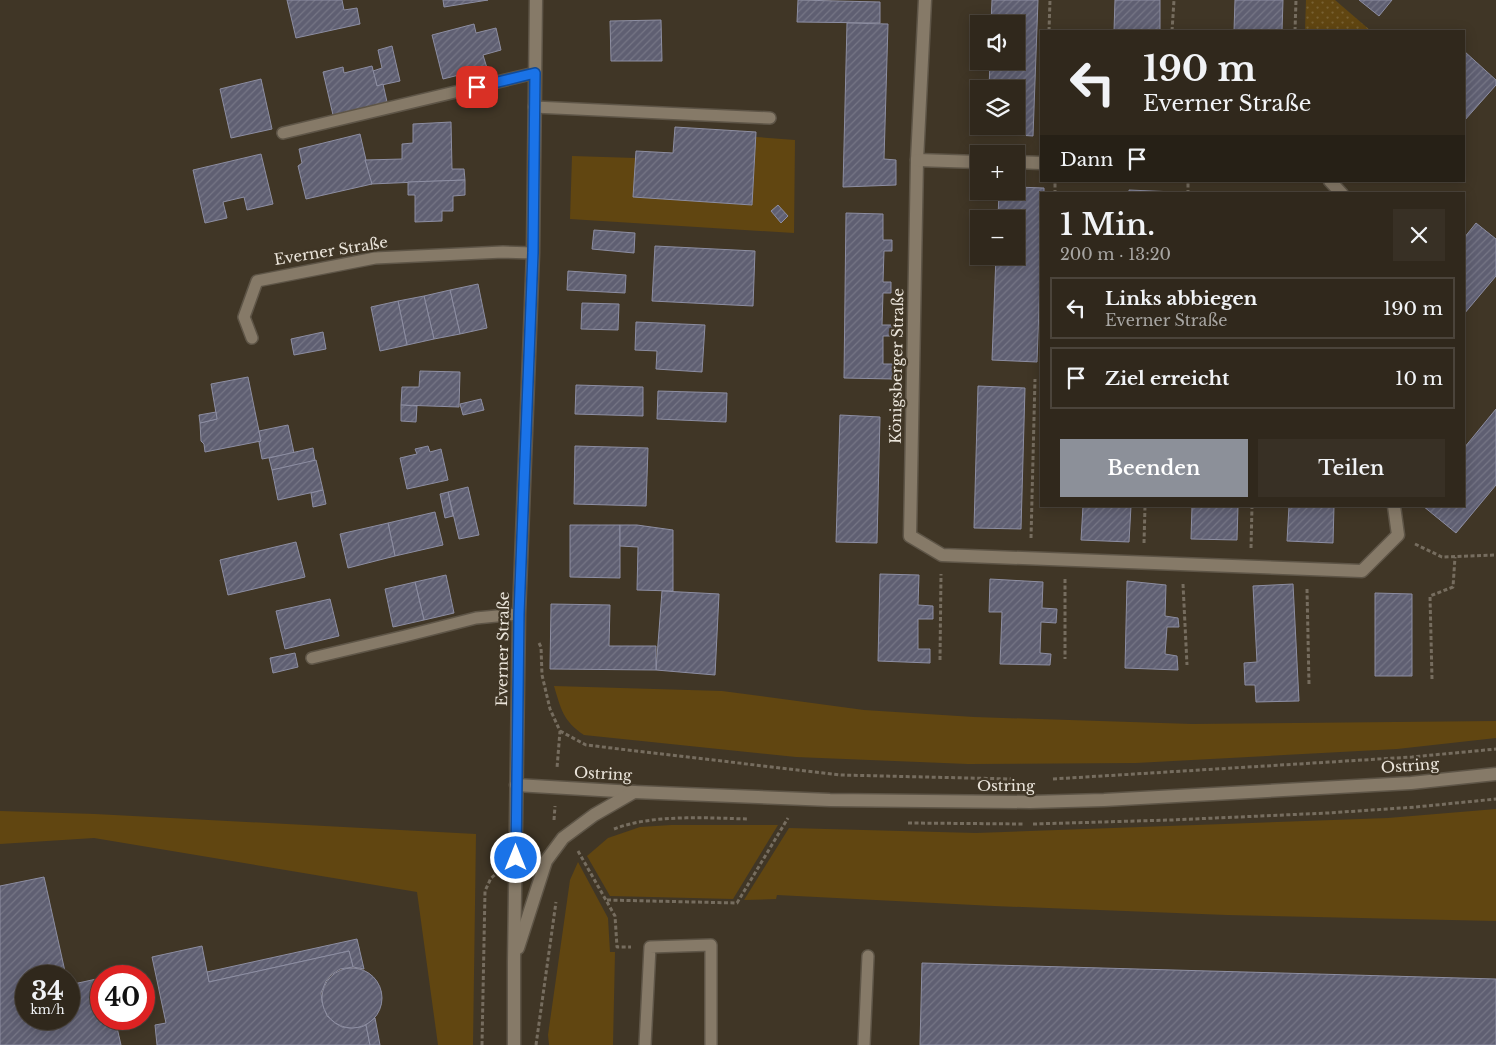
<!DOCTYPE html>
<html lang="de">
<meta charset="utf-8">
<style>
:root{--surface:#30281c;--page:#383025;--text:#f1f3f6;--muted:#a8a6a3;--line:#4b443b;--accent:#8c9099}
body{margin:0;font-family:"Libre Baskerville",serif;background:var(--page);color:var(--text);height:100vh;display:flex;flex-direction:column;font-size:19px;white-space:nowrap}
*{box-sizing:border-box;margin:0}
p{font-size:16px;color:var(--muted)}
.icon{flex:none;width:28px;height:28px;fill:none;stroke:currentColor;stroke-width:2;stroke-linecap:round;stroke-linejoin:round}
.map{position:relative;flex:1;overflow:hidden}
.side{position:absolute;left:1040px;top:192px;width:425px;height:315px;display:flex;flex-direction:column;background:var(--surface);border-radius:0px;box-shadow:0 2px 12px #0003,0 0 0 1px var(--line)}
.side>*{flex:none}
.hud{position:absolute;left:1040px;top:30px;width:425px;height:152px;border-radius:0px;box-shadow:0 2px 12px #0003,0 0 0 1px var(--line);background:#30281c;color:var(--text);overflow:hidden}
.controls{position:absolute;left:970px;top:15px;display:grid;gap:10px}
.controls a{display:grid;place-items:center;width:55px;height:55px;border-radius:0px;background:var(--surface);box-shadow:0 2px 12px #0003,0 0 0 1px var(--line);font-size:25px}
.speed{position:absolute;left:15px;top:965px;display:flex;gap:10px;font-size:25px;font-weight:700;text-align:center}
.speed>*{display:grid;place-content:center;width:65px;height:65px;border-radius:50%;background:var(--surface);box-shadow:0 2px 12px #0003,0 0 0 1px var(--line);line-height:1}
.speed small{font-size:12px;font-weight:400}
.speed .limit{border:8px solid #d22;background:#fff;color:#111}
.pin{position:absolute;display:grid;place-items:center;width:42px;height:42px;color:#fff;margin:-21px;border-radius:10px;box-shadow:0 2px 8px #0006}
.me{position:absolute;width:55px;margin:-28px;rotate:0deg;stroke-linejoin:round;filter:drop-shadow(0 0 4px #0008)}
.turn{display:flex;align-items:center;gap:18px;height:105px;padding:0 20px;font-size:22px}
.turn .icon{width:65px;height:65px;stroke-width:2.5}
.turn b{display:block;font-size:35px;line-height:42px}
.then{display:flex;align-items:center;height:48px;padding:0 20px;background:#0003;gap:10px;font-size:19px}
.round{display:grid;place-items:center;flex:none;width:52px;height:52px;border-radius:0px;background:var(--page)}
.summary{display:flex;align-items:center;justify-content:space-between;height:85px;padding:0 20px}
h1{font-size:30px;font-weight:600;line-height:38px}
.cta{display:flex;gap:10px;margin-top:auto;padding:10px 20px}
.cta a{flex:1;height:58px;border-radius:0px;background:var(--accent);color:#fff;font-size:20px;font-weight:600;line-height:58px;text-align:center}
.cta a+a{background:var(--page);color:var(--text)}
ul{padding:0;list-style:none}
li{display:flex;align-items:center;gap:15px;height:62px;margin:0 10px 8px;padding:0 10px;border:2px solid var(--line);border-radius:0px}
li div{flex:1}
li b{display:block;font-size:19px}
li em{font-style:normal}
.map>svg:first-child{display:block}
.grass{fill:#614611}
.park{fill:url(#park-dots)}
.building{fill:url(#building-hatch);stroke:#8d8ea2}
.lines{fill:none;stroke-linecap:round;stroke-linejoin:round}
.lane-casing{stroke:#5e5547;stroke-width:14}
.street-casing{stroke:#5e5547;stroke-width:15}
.secondary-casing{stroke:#5e5547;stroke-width:15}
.path{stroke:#766d5f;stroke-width:3;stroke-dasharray:4 2.5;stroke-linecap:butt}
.lane{stroke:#867a68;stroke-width:11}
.street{stroke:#867a68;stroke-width:12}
.secondary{stroke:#867a68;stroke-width:12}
.route-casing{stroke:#114b97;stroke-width:12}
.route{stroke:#1a73e8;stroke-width:9}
.labels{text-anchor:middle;stroke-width:4.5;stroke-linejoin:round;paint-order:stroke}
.street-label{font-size:15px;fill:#ebe5db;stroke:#403626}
</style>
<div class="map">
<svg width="1496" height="1045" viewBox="0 0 1496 1045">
<defs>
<pattern id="park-dots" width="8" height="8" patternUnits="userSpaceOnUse" patternTransform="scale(1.25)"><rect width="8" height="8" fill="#614611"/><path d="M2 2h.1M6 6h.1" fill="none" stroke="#786133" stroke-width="1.8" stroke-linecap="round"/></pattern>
<pattern id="building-hatch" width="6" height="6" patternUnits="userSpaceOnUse" patternTransform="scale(1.25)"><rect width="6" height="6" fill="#5f5f72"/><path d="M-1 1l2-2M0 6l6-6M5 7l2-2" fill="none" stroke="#767686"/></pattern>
</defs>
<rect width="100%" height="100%" fill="#403626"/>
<g class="grass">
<path d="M 756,137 L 795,140 L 794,233 L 570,219 L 572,156 L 636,158 L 634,197 L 752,205 Z"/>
<path d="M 554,686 L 722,691 L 864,710 L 974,717 L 1192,724 L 1496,721 L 1496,738 L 1397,749 L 1136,763 L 968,764 L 796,757 L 584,735 C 563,721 561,709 554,686 Z"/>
<path d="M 1496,809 L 1496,921 L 1227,915 L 994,906 L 777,895 L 776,899 L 744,900 L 789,828 L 976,833 L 1388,818 Z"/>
<path d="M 0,811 L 95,814 L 476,834 L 473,1045 L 438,1045 L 417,892 L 94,838 L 0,844 Z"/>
<path d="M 671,825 L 778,825 L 733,899 L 610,896 L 587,856 L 608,838 L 640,827 Z"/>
<path d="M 578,862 L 608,918 L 610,952 L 615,952 L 613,1045 L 549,1045 L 548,1035 L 570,880 Z"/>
</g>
<path class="park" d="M 1306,0 L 1335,0 L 1371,31 L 1305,31 Z"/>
<g class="building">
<path d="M 287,0 L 342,0 L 344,10 L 357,8 L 360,24 L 296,38 Z"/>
<path d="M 443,0 L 488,0 L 444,7 Z"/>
<path d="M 798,0 L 880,2 L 880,23 L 797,22 Z"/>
<path d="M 992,0 L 1038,0 L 1033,136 L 987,133 L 987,126 L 1016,126 L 1016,89 L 989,89 L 990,61 L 1016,61 L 1016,24 L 991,24 Z"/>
<path d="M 1115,0 L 1160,0 L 1160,31 L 1114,31 Z"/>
<path d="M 1235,0 L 1283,0 L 1282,31 L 1234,31 Z"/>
<path d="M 1359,0 L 1392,0 L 1379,16 Z"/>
<path d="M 661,20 L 662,61 L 611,61 L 610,21 Z"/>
<path d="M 847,23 L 888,24 L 884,159 L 896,160 L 896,185 L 843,187 Z"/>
<path d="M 474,24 L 476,33 L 496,28 L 501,50 L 483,55 L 487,68 L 443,79 L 432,35 Z"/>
<path d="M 392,46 L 400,81 L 377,86 L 373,71 L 382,68 L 378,50 Z"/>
<path d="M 1464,51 L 1496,80 L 1496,85 L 1464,121 Z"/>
<path d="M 372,66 L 377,86 L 383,84 L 387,102 L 333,115 L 323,72 L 343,67 L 344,73 Z"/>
<path d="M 261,79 L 272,129 L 231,138 L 220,89 Z"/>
<path d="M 451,122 L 452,169 L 464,169 L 465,180 L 371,184 L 365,160 L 402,159 L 402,144 L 413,143 L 413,124 Z"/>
<path d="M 675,127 L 756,132 L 752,205 L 633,197 L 636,151 L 673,153 Z"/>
<path d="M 360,134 L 366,160 L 365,160 L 372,184 L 306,199 L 298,166 L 302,163 L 299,149 Z"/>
<path d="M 261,154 L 273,204 L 247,210 L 244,197 L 223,202 L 227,218 L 205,223 L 193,170 Z"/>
<path d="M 465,180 L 465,195 L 453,196 L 453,211 L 442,211 L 442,221 L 415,222 L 415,195 L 408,195 L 408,182 Z"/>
<path d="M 1016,187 L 1044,188 L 1044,194 L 1041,194 L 1041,253 L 1037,362 L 992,360 L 996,256 L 1016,256 L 1016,219 L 998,219 L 999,191 L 1016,191 Z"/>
<path d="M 1129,190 L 1175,192 L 1175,194 L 1129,194 Z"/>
<path d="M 778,205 L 788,216 L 781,223 L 771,211 Z"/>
<path d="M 846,213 L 883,214 L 883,240 L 892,240 L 892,251 L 884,251 L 883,282 L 891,282 L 891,293 L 883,293 L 882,325 L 892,325 L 892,336 L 883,336 L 883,364 L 893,364 L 893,379 L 844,378 Z"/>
<path d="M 1476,223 L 1496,239 L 1496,276 L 1464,314 L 1464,238 Z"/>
<path d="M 594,230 L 635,233 L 634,253 L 592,249 Z"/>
<path d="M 655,246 L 755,251 L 753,306 L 652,301 Z"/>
<path d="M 568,271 L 626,275 L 625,293 L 567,290 Z"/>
<path d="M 478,284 L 487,328 L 460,334 L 450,290 Z"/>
<path d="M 450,290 L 460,334 L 434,339 L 424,296 Z"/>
<path d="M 424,296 L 434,339 L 407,345 L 398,301 Z"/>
<path d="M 398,301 L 407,345 L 380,351 L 371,307 Z"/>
<path d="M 582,303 L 619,304 L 618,330 L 581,329 Z"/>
<path d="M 636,322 L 705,325 L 702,372 L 656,369 L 657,351 L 635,350 Z"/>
<path d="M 323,332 L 326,349 L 294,355 L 291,339 Z"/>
<path d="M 420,371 L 460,372 L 459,407 L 401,405 L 402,387 L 419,387 Z"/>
<path d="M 248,377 L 261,441 L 205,452 L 204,444 L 201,441 L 200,423 L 217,419 L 211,384 Z"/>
<path d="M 576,385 L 643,387 L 643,416 L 575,414 Z"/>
<path d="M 978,386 L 1025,388 L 1021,529 L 974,528 Z"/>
<path d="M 658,391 L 727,393 L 726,422 L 657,419 Z"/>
<path d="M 481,399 L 484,410 L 463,415 L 460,404 Z"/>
<path d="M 401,405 L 417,406 L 416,422 L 401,421 Z"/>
<path d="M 1496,409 L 1496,485 L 1456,533 L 1423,506 L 1464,506 L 1464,448 Z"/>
<path d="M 216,412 L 217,419 L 200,423 L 199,415 Z"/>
<path d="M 840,415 L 880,417 L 877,543 L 836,542 Z"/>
<path d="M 288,425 L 294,453 L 262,459 L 259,442 L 261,441 L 259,431 Z"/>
<path d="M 428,446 L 430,452 L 441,449 L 448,480 L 407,489 L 400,458 L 417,454 L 415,449 Z"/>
<path d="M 575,446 L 648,448 L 646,506 L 574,504 Z"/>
<path d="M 313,448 L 315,461 L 272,470 L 269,458 Z"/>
<path d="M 316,460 L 323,490 L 278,500 L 272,470 Z"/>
<path d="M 468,487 L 479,535 L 459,539 L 448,492 Z"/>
<path d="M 323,490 L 326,504 L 313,507 L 311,493 Z"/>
<path d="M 448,492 L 453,516 L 445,518 L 440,494 Z"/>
<path d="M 1083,506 L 1131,506 L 1129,542 L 1081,540 Z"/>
<path d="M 1192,506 L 1238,506 L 1237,540 L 1191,539 Z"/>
<path d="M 1289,506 L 1334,506 L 1333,543 L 1287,541 Z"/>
<path d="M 435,512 L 443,545 L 395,556 L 388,523 Z"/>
<path d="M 388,523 L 395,556 L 348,568 L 340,534 Z"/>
<path d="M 570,525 L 620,525 L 620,578 L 570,577 Z"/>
<path d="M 620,525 L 637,525 L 673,530 L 673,591 L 637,590 L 638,547 L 620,546 Z"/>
<path d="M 296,542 L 305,577 L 228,595 L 220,560 Z"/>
<path d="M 880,574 L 919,575 L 918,605 L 933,606 L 933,619 L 918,619 L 918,649 L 930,649 L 930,663 L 878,661 Z"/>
<path d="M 446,575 L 454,613 L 424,620 L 415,582 Z"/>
<path d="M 990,579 L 1043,582 L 1042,608 L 1057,609 L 1056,623 L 1041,622 L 1040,653 L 1051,654 L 1050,665 L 1000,664 L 1002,612 L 989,612 Z"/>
<path d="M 1127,581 L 1166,585 L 1165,616 L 1178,618 L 1179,627 L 1167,627 L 1165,654 L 1177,656 L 1178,670 L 1125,668 Z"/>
<path d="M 415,582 L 424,620 L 393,627 L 385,589 Z"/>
<path d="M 1293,584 L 1299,701 L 1256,702 L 1255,685 L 1245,685 L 1244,663 L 1257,662 L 1253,586 Z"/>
<path d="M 662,591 L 719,594 L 715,675 L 656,670 Z"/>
<path d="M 1375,593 L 1412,594 L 1412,676 L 1375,676 Z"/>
<path d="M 330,599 L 339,636 L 285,649 L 276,611 Z"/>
<path d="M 551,604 L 610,605 L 609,646 L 656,646 L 656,670 L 550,669 Z"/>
<path d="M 295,653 L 298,667 L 273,673 L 270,658 Z"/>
<path d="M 44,877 L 66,976 L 26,976 L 26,1019 L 69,1019 L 69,985 L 101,978 L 101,1019 L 115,1019 L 121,1045 L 0,1045 L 0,886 Z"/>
<path d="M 357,939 L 364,969 L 353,967 L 349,951 L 209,982 L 207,972 Z"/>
<path d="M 202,946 L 209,982 L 349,951 L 353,967 L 340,969 L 331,975 L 326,981 L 321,993 L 322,1002 L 327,1016 L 335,1023 L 342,1027 L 350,1028 L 361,1027 L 366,1025 L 370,1045 L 157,1045 L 155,1025 L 166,1023 L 152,957 Z"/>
<path d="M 922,963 L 1496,979 L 1496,1045 L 920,1045 Z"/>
<circle cx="352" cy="998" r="30"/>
<path d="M 375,1018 L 380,1045 L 370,1045 L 366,1025 Z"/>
</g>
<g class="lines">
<defs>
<g id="lane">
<path d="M 534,107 L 770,118"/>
<path d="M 283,133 L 535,73"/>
<path d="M 252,338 L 244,317 L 257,281 L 375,258 L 503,252 L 533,253"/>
<path d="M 312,658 L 405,636 L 476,618 L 519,614"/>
<path d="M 645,1045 L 650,947 L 711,945 L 711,1045"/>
<path d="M 864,1045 L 868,956"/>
</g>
<g id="street">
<path d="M 925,0 L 917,160 L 910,536 L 942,555 L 1362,571 L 1398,535 L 1394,506"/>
<path d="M 917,160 L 979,162"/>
<path d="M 1016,162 L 1041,163"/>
<path d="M 1330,181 L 1342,194"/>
</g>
<g id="secondary">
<path d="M 516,785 L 634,792 L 830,800 L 1030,802 L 1104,800 L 1411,783 L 1496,774"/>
<path d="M 518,948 L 546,861 L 563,838 L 594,815 L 634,792"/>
<path d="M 514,1045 L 514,961 L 519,614 L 533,253 L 536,0"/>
</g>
</defs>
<use href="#lane" class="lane-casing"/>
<use href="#street" class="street-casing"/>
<use href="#secondary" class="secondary-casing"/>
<g class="path">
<path d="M 1049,31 L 1050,0"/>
<path d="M 1172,31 L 1174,0"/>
<path d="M 1295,31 L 1296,0"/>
<path d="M 1055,194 L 1055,181"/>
<path d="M 1188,194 L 1188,181"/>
<path d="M 1031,538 L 1035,379"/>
<path d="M 1144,543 L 1145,506"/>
<path d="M 1415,544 L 1442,557 L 1496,555"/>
<path d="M 1251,548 L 1252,506"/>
<path d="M 1065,579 L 1065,659"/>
<path d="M 1183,584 L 1187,665"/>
<path d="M 1307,589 L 1309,684"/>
<path d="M 539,643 L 541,647 L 542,675 L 550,709 L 560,731 L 557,768"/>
<path d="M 940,660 L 941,574"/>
<path d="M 1432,679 L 1430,596 L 1453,587 L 1455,557"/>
<path d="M 560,731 L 586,745 L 840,775 L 1011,779"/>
<path d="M 1053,779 L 1412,757 L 1496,749"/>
<path d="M 554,820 L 555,806"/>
<path d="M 908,823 L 1024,824"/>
<path d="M 1033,824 L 1171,820 L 1328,813 L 1416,807 L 1496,799"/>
<path d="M 614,829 C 652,814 708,818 749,819"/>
<path d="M 578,851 L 615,916 L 617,947 L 631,947"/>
<path d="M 607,900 L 737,903 L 788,818"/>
<path d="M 482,1045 L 485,891 L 491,878 L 496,874"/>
<path d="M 536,1045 L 556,902"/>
</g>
<use href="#lane" class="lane"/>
<use href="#street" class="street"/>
<use href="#secondary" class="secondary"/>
</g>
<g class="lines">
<defs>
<path id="route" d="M 477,87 L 535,73 L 533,253 L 519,614 L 516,858"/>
</defs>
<use href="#route" class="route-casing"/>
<use href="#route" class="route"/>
</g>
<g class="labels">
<g class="street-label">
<text transform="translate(331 251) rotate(-9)" y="5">Everner Straße</text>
<text transform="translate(897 366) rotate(-89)" y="5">Königsberger Straße</text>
<text transform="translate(503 649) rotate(-89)" y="5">Everner Straße</text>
<text transform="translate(1410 766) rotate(-4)" y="5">Ostring</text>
<text transform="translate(603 774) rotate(3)" y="5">Ostring</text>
<text x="1006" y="791">Ostring</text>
</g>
</g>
</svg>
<div class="controls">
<a><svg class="icon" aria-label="sound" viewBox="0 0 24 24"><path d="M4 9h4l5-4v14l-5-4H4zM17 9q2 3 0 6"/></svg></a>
<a><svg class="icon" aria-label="layers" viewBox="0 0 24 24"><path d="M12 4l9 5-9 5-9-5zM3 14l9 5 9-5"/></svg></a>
<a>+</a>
<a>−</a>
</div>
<div class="speed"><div>34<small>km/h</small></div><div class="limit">40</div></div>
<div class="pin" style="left:477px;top:87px;background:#d93025"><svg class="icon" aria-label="arrive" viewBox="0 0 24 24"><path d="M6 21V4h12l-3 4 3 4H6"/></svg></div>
<svg class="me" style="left:516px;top:858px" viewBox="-20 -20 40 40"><circle r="17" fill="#1a73e8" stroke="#fff" stroke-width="3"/><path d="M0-11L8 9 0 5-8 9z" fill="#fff"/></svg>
<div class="hud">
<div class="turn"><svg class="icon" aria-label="left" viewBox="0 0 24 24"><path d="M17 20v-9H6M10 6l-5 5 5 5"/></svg><div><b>190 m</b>Everner Straße</div></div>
<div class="then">Dann<svg class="icon" aria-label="arrive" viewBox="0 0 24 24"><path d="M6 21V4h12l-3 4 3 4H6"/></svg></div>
</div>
<section class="side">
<div class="summary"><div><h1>1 Min.</h1><p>200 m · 13:20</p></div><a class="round"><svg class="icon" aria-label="close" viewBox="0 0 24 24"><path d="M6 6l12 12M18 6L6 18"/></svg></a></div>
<ul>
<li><svg class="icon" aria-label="left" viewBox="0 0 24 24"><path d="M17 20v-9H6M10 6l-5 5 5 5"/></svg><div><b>Links abbiegen</b><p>Everner Straße</p></div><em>190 m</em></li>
<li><svg class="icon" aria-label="arrive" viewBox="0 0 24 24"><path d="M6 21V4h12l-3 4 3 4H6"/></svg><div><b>Ziel erreicht</b></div><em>10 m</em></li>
</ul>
<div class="cta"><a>Beenden</a><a>Teilen</a></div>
</section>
</div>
